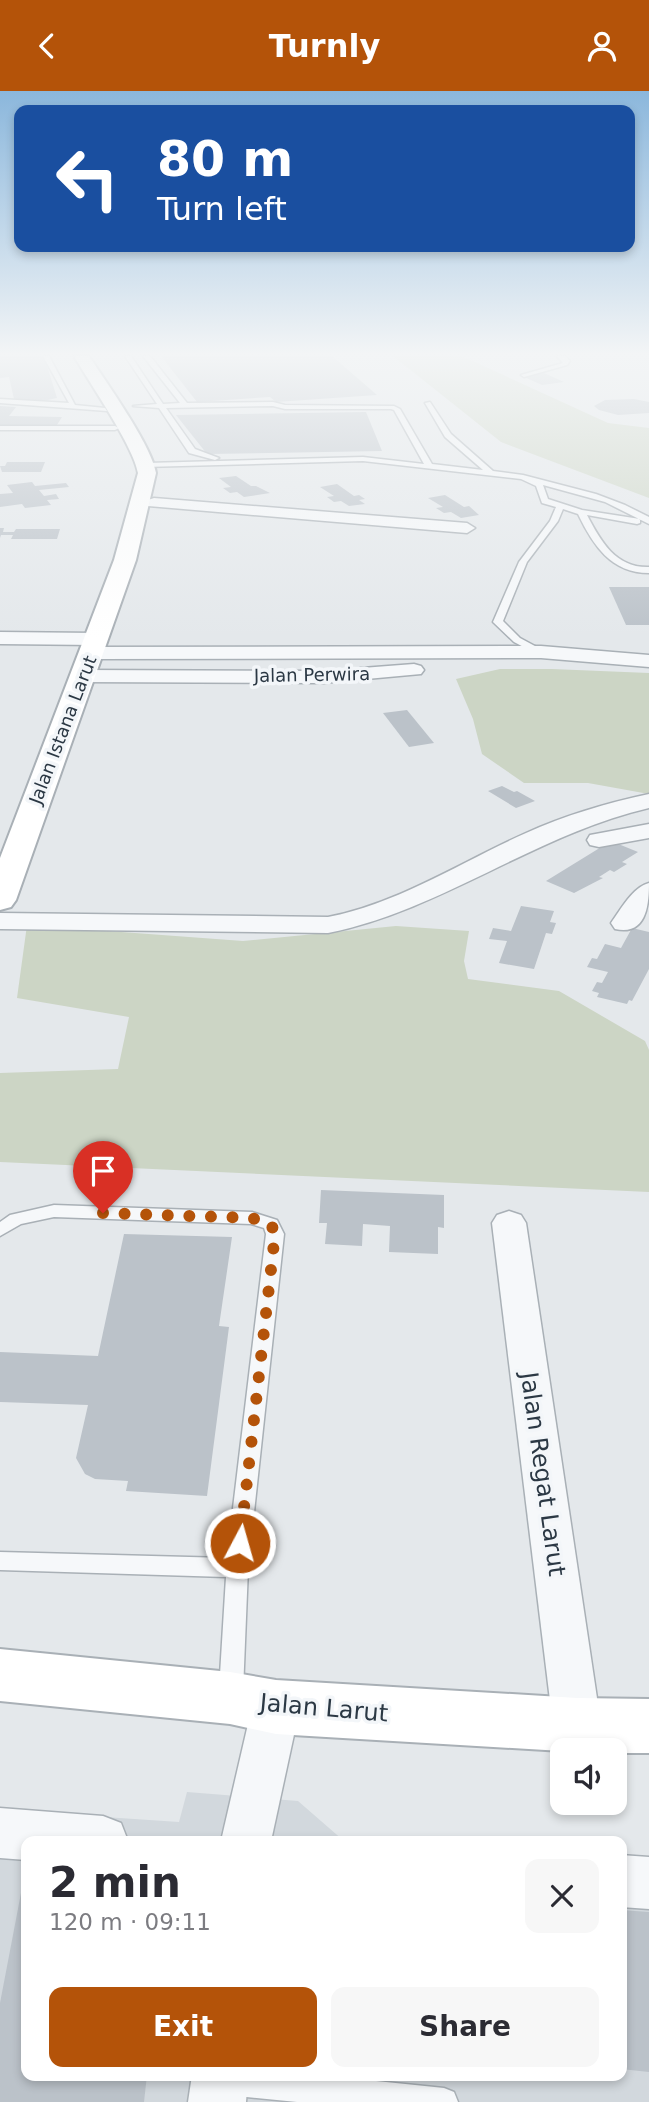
<!DOCTYPE html>
<meta charset="utf-8">
<style>
:root{--surface:#fff;--page:#f7f7f7;--text:#2b2b33;--muted:#7c7c81;--accent:#b45309}
body{margin:0;font-family:"DejaVu Sans",sans-serif;background:var(--page);color:var(--text);height:100vh;display:flex;flex-direction:column;font-size:26px;white-space:nowrap}
*{box-sizing:border-box;margin:0}
p{font-size:23px;color:var(--muted)}
.icon{flex:none;width:38px;height:38px;fill:none;stroke:currentColor;stroke-width:2;stroke-linecap:round;stroke-linejoin:round}
.map{position:relative;flex:1;overflow:hidden}
.side{position:absolute;left:21px;top:1745px;width:606px;height:245px;display:flex;flex-direction:column;background:var(--surface);border-radius:14px;box-shadow:0 4px 10px #0003}
.side>*{flex:none}
.hud{position:absolute;left:14px;top:14px;width:621px;height:147px;border-radius:14px;box-shadow:0 4px 10px #0003;background:#1a4fa0;color:#fff;overflow:hidden}
.buttons{position:absolute;left:550px;top:1647px;display:grid;gap:14px}
.buttons a{display:grid;place-items:center;width:77px;height:77px;border-radius:14px;background:var(--surface);box-shadow:0 4px 10px #0003;font-size:35px}
.pin{position:absolute;display:grid;place-items:center;width:60px;height:60px;color:#fff;margin:-72px -30px;border-radius:50% 50% 50% 0;rotate:-45deg;box-shadow:0 0 7px #0007}
.pin .icon{rotate:45deg}
.me{position:absolute;width:77px;margin:-38px;rotate:6deg;stroke-linejoin:round;filter:drop-shadow(0 0 5px #0008)}
.turn{display:flex;align-items:center;gap:24px;height:147px;padding:0 28px;font-size:32px}
.turn .icon{width:91px;height:91px;stroke-width:2.5}
.turn b{display:block;font-size:49px;line-height:60px}
.round{display:grid;place-items:center;flex:none;width:74px;height:74px;border-radius:14px;background:var(--page)}
.summary{display:flex;align-items:center;justify-content:space-between;height:119px;padding:0 28px}
h1{font-size:42px;font-weight:700;line-height:52px}
.primary-button{display:flex;gap:14px;margin-top:auto;padding:14px 28px}
.primary-button a{flex:1;height:80px;border-radius:14px;background:var(--accent);color:#fff;font-size:28px;font-weight:700;line-height:80px;text-align:center}
.primary-button a+a{background:var(--page);color:var(--text)}
header{display:flex;justify-content:space-between;align-items:center;height:91px;padding:0 28px;background:var(--accent);color:#fff;font-size:32px;font-weight:700}
.map>svg:first-child{display:block}
.built{fill:#d2d8dd}
.green{fill:#ccd5c5}
.building{fill:#bbc2c9}
.lines{fill:none;stroke-linecap:round;stroke-linejoin:round}
.lane-casing{stroke:#a9b0b6;stroke-width:3}
.street-casing{stroke:#a9b0b6;stroke-width:3}
.secondary-casing{stroke:#a9b0b6;stroke-width:4}
.lane{fill:#f6f8fa;fill-rule:evenodd}
.street{fill:#f6f8fa;fill-rule:evenodd}
.secondary{fill:#fff;fill-rule:evenodd}
.route{stroke:#b45309;stroke-width:12;stroke-dasharray:0 21.6}
.labels{text-anchor:middle;stroke-width:7;stroke-linejoin:round;paint-order:stroke}
.far-street-label{font-size:18px;fill:#2b3844;stroke:#f3f6f9}
.near-street-label{font-size:24px;fill:#2b3844;stroke:#f3f6f9}
</style>
<header><svg class="icon" aria-label="back" viewBox="0 0 24 24"><path d="M15 5l-7 7 7 7"/></svg>Turnly<svg class="icon" aria-label="person" viewBox="0 0 24 24"><circle cx="12" cy="8" r="4"/><path d="M4 21q1-7 8-7t8 7"/></svg></header>
<div class="map">
<svg width="649" height="2011" viewBox="0 0 649 2011">
<rect width="100%" height="100%" fill="#e4e8eb"/>
<path class="built" d="M 187,1701 L 298,1710 L 344,1750 L 349,1750 L 26,1750 L 26,1984 L 621,1984 L 621,1765 L 649,1766 L 649,2011 L 0,2011 L 0,1719 L 179,1731 Z"/>
<g class="green">
<path d="M 393,265 L 464,266 L 608,332 L 649,337 L 649,407 L 501,351 Z"/>
<path d="M 500,578 L 552,578 L 649,582 L 649,703 L 588,692 L 524,692 L 482,663 L 473,628 L 456,588 Z"/>
<path d="M 27,834 L 243,850 L 396,835 L 469,840 L 464,870 L 468,888 L 559,900 L 645,950 L 649,959 L 649,1101 L 0,1071 L 0,982 L 118,978 L 129,926 L 17,907 Z"/>
</g>
<g class="building">
<path d="M 0,265 L 44,265 L 57,307 L 38,311 L 14,308 L 9,286 L 0,287 Z"/>
<path d="M 161,265 L 332,265 L 377,304 L 276,311 L 270,306 L 197,311 Z"/>
<path d="M 544,282 L 564,291 L 542,294 L 522,285 Z"/>
<path d="M 634,308 L 649,311 L 649,322 L 618,324 L 599,319 L 594,315 L 605,309 Z"/>
<path d="M 0,315 L 16,316 L 9,325 L 62,326 L 55,337 L 0,336 Z"/>
<path d="M 366,321 L 382,360 L 207,363 L 176,324 Z"/>
<path d="M 7,371 L 45,371 L 41,381 L 2,381 L 0,375 L 5,375 Z"/>
<path d="M 236,385 L 251,395 L 256,395 L 270,402 L 244,406 L 237,401 L 230,402 L 223,397 L 231,396 L 219,387 Z"/>
<path d="M 32,391 L 35,395 L 66,392 L 69,396 L 39,399 L 44,405 L 56,403 L 59,408 L 47,409 L 51,414 L 25,417 L 22,413 L 0,416 L 0,403 L 13,402 L 7,394 Z"/>
<path d="M 337,393 L 354,405 L 359,404 L 365,408 L 359,409 L 365,413 L 349,415 L 341,410 L 334,411 L 327,406 L 334,405 L 320,396 Z"/>
<path d="M 445,404 L 464,416 L 469,415 L 479,424 L 461,427 L 451,421 L 444,422 L 436,417 L 443,416 L 428,407 Z"/>
<path d="M 0,437 L 4,437 L 3,441 L 14,441 L 16,438 L 60,438 L 57,448 L 11,448 L 13,444 L 1,444 L 0,447 Z"/>
<path d="M 609,496 L 649,496 L 649,534 L 626,534 Z"/>
<path d="M 407,619 L 434,652 L 409,656 L 383,622 Z"/>
<path d="M 502,695 L 514,701 L 517,700 L 535,710 L 516,717 L 488,700 Z"/>
<path d="M 611,750 L 638,761 L 622,771 L 627,773 L 614,781 L 610,779 L 599,786 L 603,787 L 574,802 L 546,790 Z"/>
<path d="M 521,815 L 554,820 L 550,831 L 556,832 L 552,843 L 546,842 L 534,878 L 499,872 L 507,850 L 489,848 L 493,837 L 511,840 Z"/>
<path d="M 632,837 L 649,841 L 649,878 L 632,910 L 629,909 L 627,913 L 597,906 L 599,902 L 592,900 L 597,891 L 602,892 L 608,881 L 587,876 L 592,867 L 597,868 L 605,853 L 621,857 Z"/>
<path d="M 321,1099 L 444,1104 L 444,1137 L 438,1136 L 438,1163 L 389,1161 L 390,1135 L 363,1133 L 362,1155 L 325,1153 L 327,1132 L 319,1132 Z"/>
<path d="M 124,1143 L 232,1146 L 219,1235 L 229,1236 L 207,1405 L 126,1400 L 128,1390 L 95,1388 L 85,1383 L 76,1367 L 88,1314 L 0,1311 L 0,1261 L 98,1265 Z"/>
<path d="M 25,1781 L 26,1984 L 147,1984 L 144,2011 L 0,2011 L 0,1912 Z"/>
<path d="M 621,1819 L 649,1821 L 649,1981 L 621,1978 Z"/>
</g>
<g class="lines">
<defs>
<g id="lane">
<path d="M 43,265 L 49,265 L 75,314 L 105,317 L 107,320 L 0,312 L 0,308 L 69,312 Z"/>
<path d="M 125,265 L 131,265 L 163,313 L 180,312 L 143,265 L 150,265 L 187,312 L 273,311 L 285,314 L 394,315 L 400,318 L 432,373 L 483,379 L 445,346 L 425,312 L 430,311 L 451,343 L 493,380 L 523,384 L 596,403 L 625,414 L 649,426 L 649,433 L 605,411 L 543,394 L 548,408 L 582,419 L 640,428 L 640,432 L 637,433 L 587,424 C 601,451 616,477 649,476 L 649,482 C 611,482 593,454 578,423 L 563,418 L 558,430 L 527,471 L 503,530 L 520,547 L 546,561 L 537,563 L 514,551 L 493,531 L 519,471 L 550,430 L 556,416 L 542,412 L 536,395 L 521,388 L 363,370 L 144,376 L 147,372 L 363,366 L 424,373 L 394,319 L 391,318 L 285,318 L 273,315 L 166,317 L 195,358 L 219,367 L 215,369 L 189,362 L 159,317 L 133,315 L 157,313 Z"/>
<path d="M 557,265 L 565,265 L 570,270 L 567,274 L 524,286 L 521,284 L 563,272 Z"/>
<path d="M 0,335 L 115,335 L 119,337 L 115,339 L 0,339 Z"/>
<path d="M 54,1114 L 252,1121 L 277,1129 L 284,1143 L 248,1477 L 243,1600 L 239,1608 L 231,1611 L 223,1608 L 219,1600 L 226,1486 L 0,1479 L 0,1461 L 227,1467 L 266,1143 L 264,1137 L 251,1133 L 54,1126 L 21,1133 L 0,1145 L 0,1131 L 10,1124 Z"/>
<path d="M 215,1984 L 318,1984 L 444,1997 L 454,2001 L 458,2011 L 297,2011 L 227,2004 L 217,2000 L 213,1990 Z"/>
</g>
<g id="street">
<path d="M 154,407 L 467,432 L 475,437 L 467,442 L 148,415 L 146,412 L 148,409 Z"/>
<path d="M 0,541 L 96,542 L 103,544 L 106,548 L 103,552 L 96,554 L 0,553 Z"/>
<path d="M 541,555 L 649,564 L 649,576 L 541,567 L 92,568 L 85,566 L 82,562 L 85,558 L 92,556 Z"/>
<path d="M 414,573 L 421,575 L 424,579 L 421,583 L 323,592 L 82,591 L 75,589 L 72,585 L 75,581 L 82,579 L 323,580 Z"/>
<path d="M 649,703 L 649,717 C 536,743 442,819 328,842 L 0,838 L 0,822 L 328,826 C 399,812 461,771 526,742 C 566,724 607,712 649,703 Z"/>
<path d="M 649,733 L 649,747 L 599,756 L 590,754 L 587,749 L 590,744 Z"/>
<path d="M 649,792 C 649,815 646,845 615,838 L 611,832 C 621,818 633,796 649,792 Z"/>
<path d="M 509,1120 L 521,1124 L 526,1132 L 601,1634 L 594,1650 L 577,1656 L 560,1650 L 553,1634 L 492,1132 L 497,1124 Z"/>
<path d="M 276,1594 L 293,1601 L 300,1616 L 271,1750 L 221,1750 L 252,1616 L 259,1601 Z"/>
<path d="M 0,1717 L 103,1725 L 121,1732 L 128,1750 L 26,1750 L 26,1769 L 0,1767 Z"/>
<path d="M 621,1764 L 649,1766 L 649,1818 L 621,1816 Z"/>
<path d="M 192,1984 L 248,1984 L 246,2011 L 188,2011 Z"/>
</g>
<g id="secondary">
<path d="M 74,265 L 89,265 C 106,291 152,355 156,382 L 136,469 L 16,809 L 11,816 L 0,819 L 0,767 L 114,469 L 138,382 C 134,356 89,291 74,265 Z"/>
<path d="M 0,1558 L 230,1581 L 276,1589 L 577,1607 L 649,1608 L 649,1662 L 614,1662 L 614,1659 L 562,1660 L 276,1643 L 230,1633 L 0,1610 Z"/>
</g>
</defs>
<use href="#lane" class="lane-casing"/>
<use href="#street" class="street-casing"/>
<use href="#secondary" class="secondary-casing"/>
<use href="#lane" class="lane"/>
<use href="#street" class="street"/>
<use href="#secondary" class="secondary"/>
</g>
<linearGradient id="sky" x2="0" y2="1"><stop stop-color="#8bb7dc"/><stop offset="0.48" stop-color="#f3f5f6"/><stop offset="1" stop-color="#f3f5f6" stop-opacity="0"/></linearGradient>
<rect width="649" height="547" fill="url(#sky)"/>
<g class="lines">
<path class="route" d="M 103,1122 L 252,1127 L 271,1133 L 275,1143 L 240,1452"/>
</g>
<g class="labels">
<g class="far-street-label">
<text transform="translate(312 584) rotate(-1)" y="6">Jalan Perwira</text>
<text transform="translate(63 639) rotate(-69)" y="6">Jalan Istana Larut</text>
</g>
<g class="near-street-label">
<text transform="translate(543 1383) rotate(82)" y="8">Jalan Regat Larut</text>
<text transform="translate(324 1617) rotate(5)" y="8">Jalan Larut</text>
</g>
</g>
</svg>
<div class="buttons">
<a><svg class="icon" aria-label="sound" viewBox="0 0 24 24"><path d="M4 9h4l5-4v14l-5-4H4zM17 9q2 3 0 6"/></svg></a>
</div>
<div class="pin" style="left:103px;top:1122px;background:#d93025"><svg class="icon" aria-label="arrive" viewBox="0 0 24 24"><path d="M6 21V4h12l-3 4 3 4H6"/></svg></div>
<svg class="me" style="left:240px;top:1452px" viewBox="-20 -20 40 40"><circle r="17" fill="#b45309" stroke="#fff" stroke-width="3"/><path d="M0-11L8 9 0 5-8 9z" fill="#fff"/></svg>
<div class="hud">
<div class="turn"><svg class="icon" aria-label="left" viewBox="0 0 24 24"><path d="M17 20v-9H6M10 6l-5 5 5 5"/></svg><div><b>80 m</b>Turn left</div></div>
</div>
<section class="side">
<div class="summary"><div><h1>2 min</h1><p>120 m · 09:11</p></div><a class="round"><svg class="icon" aria-label="close" viewBox="0 0 24 24"><path d="M6 6l12 12M18 6L6 18"/></svg></a></div>
<div class="primary-button"><a>Exit</a><a>Share</a></div>
</section>
</div>
